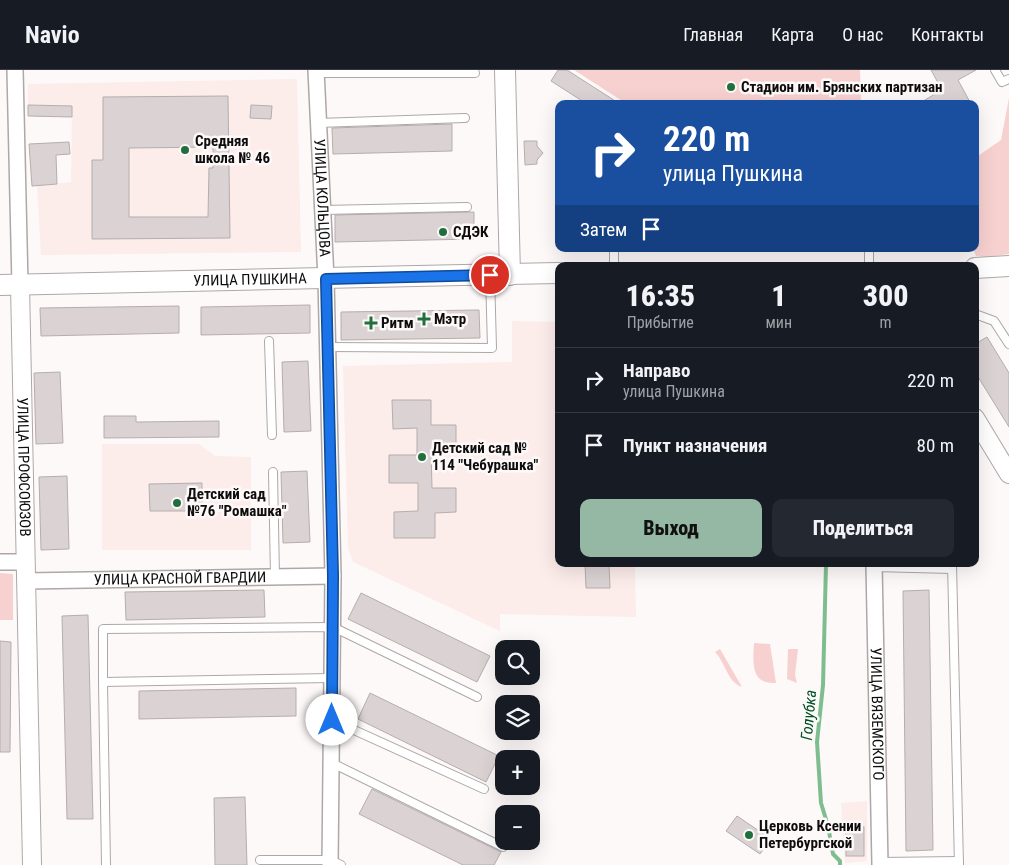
<!DOCTYPE html>
<html lang="ru">
<meta charset="utf-8">
<style>
:root{--surface:#171b24;--page:#242831;--text:#f1f3f6;--muted:#9ea1a6;--line:#363941;--accent:#94b8a3}
body{margin:0;font-family:"Roboto Condensed",sans-serif;background:var(--page);color:var(--text);height:100vh;display:flex;flex-direction:column;font-size:19px;white-space:nowrap}
*{box-sizing:border-box;margin:0}
p{font-size:16px;color:var(--muted)}
.icon{flex:none;width:28px;height:28px;fill:none;stroke:currentColor;stroke-width:2;stroke-linecap:round;stroke-linejoin:round}
.map{position:relative;flex:1;overflow:hidden}
.drawer{position:absolute;left:555px;top:192px;width:424px;height:305px;display:flex;flex-direction:column;background:var(--surface);border-radius:10px;box-shadow:0 5px 20px #0002}
.drawer>*{flex:none}
.top-card{position:absolute;left:555px;top:30px;width:424px;height:152px;border-radius:10px;box-shadow:0 5px 20px #0002;background:#1a4fa0;color:#fff;overflow:hidden}
.tools{position:absolute;left:495px;top:570px;display:grid;gap:10px}
.tools a{display:grid;place-items:center;width:45px;height:45px;border-radius:10px;background:var(--surface);box-shadow:0 5px 20px #0002;font-size:25px}
.pin{position:absolute;display:grid;place-items:center;width:42px;height:42px;color:#fff;margin:-21px;border:2px solid #fff;border-radius:50%;box-shadow:0 1px 5px #0007}
.me{position:absolute;width:55px;margin:-28px;rotate:0deg;stroke-linejoin:round;filter:drop-shadow(0 0 4px #0008)}
.turn{display:flex;align-items:center;gap:18px;height:105px;padding:0 25px;font-size:22px}
.turn .icon{width:65px;height:65px;stroke-width:2.5}
.turn b{display:block;font-size:35px;line-height:42px}
.then{display:flex;align-items:center;height:48px;padding:0 25px;background:#0003;gap:10px;font-size:19px}
.eta{display:flex;justify-content:space-evenly;align-items:center;height:85px;text-align:center}
.eta b{font-size:30px;font-weight:800;line-height:35px}
.cta{display:flex;gap:10px;margin-top:auto;padding:10px 25px}
.cta a{flex:1;height:58px;border-radius:10px;background:var(--accent);color:#111;font-size:20px;font-weight:800;line-height:58px;text-align:center}
.cta a+a{background:var(--page);color:var(--text)}
ul{padding:0;list-style:none}
li{display:flex;align-items:center;gap:15px;height:65px;padding:0 25px;border-top:1px solid var(--line)}
li div{flex:1}
li b{display:block;font-size:19px}
li em{font-style:normal}
header{display:flex;align-items:center;gap:30px;box-sizing:border-box;height:70px;padding:0 25px;background:var(--surface);border-bottom:1px solid var(--line)}
header strong{font-size:24px}
nav{display:flex;gap:28px;margin-inline-start:auto;font-size:18px}
.map>svg:first-child{display:block}
.built{fill:#fcecea}
.green{fill:#f7d1cf}
.lines{fill:none;stroke-linecap:round;stroke-linejoin:round}
.stream{stroke:#7ebe8e;stroke-width:4}
.building{fill:#dbd3d3;stroke:#b5aead;fill-rule:evenodd}
.service-casing{stroke:#afa7a7;stroke-width:10}
.minor-casing{stroke:#afa7a7;stroke-width:18}
.tertiary-casing{stroke:#afa7a7;stroke-width:20}
.secondary-casing{stroke:#afa7a7;stroke-width:22}
.service{stroke:#fff;stroke-width:8}
.minor{stroke:#fff;stroke-width:15}
.tertiary{stroke:#fff;stroke-width:18}
.secondary{stroke:#fff;stroke-width:20}
.route-casing{stroke:#114b97;stroke-width:12}
.route{stroke:#1a73e8;stroke-width:9}
.poi-dot{fill:#226f3e;stroke:#fef9f9;stroke-width:2}
.labels{text-anchor:middle;stroke-width:5;stroke-linejoin:round;paint-order:stroke}
.poi-label{font-size:15px;font-weight:bold;fill:#0e0c0c;stroke:#fef9f9;text-anchor:start}
.street-label{font-size:15px;fill:#0e0c0c;stroke:#fef9f9}
.water-label{font-size:16px;font-style:italic;fill:#005125;stroke:#fef9f9}
</style>
<header>
<strong>Navio</strong>
<nav><a>Главная</a><a>Карта</a><a>О нас</a><a>Контакты</a></nav>
</header>
<div class="map">
<svg width="1009" height="795" viewBox="0 0 1009 795">
<rect width="100%" height="100%" fill="#fef9f9"/>
<g class="built">
<path d="M 297,9 L 301,182 L 41,185 L 37,116 L 71,112 L 72,37 L 28,35 L 28,14 Z"/>
<path d="M 512,251 L 559,252 L 559,494 L 635,494 L 636,547 L 500,544 L 500,561 L 353,492 L 348,478 L 343,296 L 512,292 Z"/>
<path d="M 102,374 L 199,374 L 215,386 L 251,387 L 251,480 L 102,480 Z"/>
<path d="M 867,731 L 867,791 L 845,793 L 841,733 Z"/>
</g>
<g class="green">
<path d="M 574,0 L 860,0 L 861,34 L 627,34 Z"/>
<path d="M 1009,28 L 1009,184 L 988,187 L 976,186 L 973,179 L 975,179 L 975,88 L 1001,70 Z"/>
<path d="M 0,503 L 13,504 L 13,550 L 0,550 Z"/>
<path d="M 754,573 L 770,574 L 776,613 C 750,615 753,592 754,573 Z"/>
<path d="M 720,579 L 742,617 C 727,612 726,593 715,582 Z"/>
<path d="M 788,579 L 798,579 L 795,605 L 797,613 L 787,609 Z"/>
</g>
<g class="lines">
<path class="stream" d="M 826,494 L 823,615 L 817,672 L 821,733 L 828,756 L 833,784 L 840,791 L 840,795"/>
</g>
<g class="building">
<path d="M 558,0 L 567,0 L 620,34 L 587,34 L 551,11 Z"/>
<path d="M 931,0 L 976,0 L 958,10 L 971,34 L 918,34 L 942,20 Z"/>
<path d="M 228,26 L 230,168 L 92,169 L 92,90 L 103,90 L 103,27 ZM 213,77 L 213,98 L 209,98 L 208,147 L 129,147 L 129,78 Z"/>
<path d="M 28,35 L 72,36 L 72,47 L 28,46 Z"/>
<path d="M 251,35 L 272,36 L 271,49 L 250,48 Z"/>
<path d="M 452,54 L 452,81 L 333,84 L 332,58 Z"/>
<path d="M 524,71 L 537,71 L 537,76 L 543,83 L 537,90 L 537,94 L 525,95 Z"/>
<path d="M 69,72 L 70,84 L 56,85 L 57,114 L 32,116 L 29,74 Z"/>
<path d="M 474,142 L 474,169 L 335,172 L 335,145 Z"/>
<path d="M 310,235 L 310,263 L 201,265 L 201,237 Z"/>
<path d="M 179,236 L 179,263 L 41,266 L 40,238 Z"/>
<path d="M 479,240 L 480,268 L 341,270 L 341,242 Z"/>
<path d="M 987,267 L 1009,303 L 1009,357 L 975,302 L 975,274 Z"/>
<path d="M 308,291 L 311,361 L 284,362 L 282,292 Z"/>
<path d="M 60,302 L 63,373 L 36,374 L 34,303 Z"/>
<path d="M 392,330 L 431,330 L 431,355 L 456,355 L 456,381 L 431,381 L 432,418 L 456,418 L 456,442 L 435,443 L 435,468 L 394,468 L 394,442 L 418,441 L 418,413 L 389,413 L 389,385 L 417,385 L 417,358 L 393,359 Z"/>
<path d="M 104,346 L 136,346 L 136,352 L 219,351 L 219,367 L 104,368 Z"/>
<path d="M 307,401 L 310,472 L 283,473 L 281,402 Z"/>
<path d="M 67,406 L 69,479 L 41,480 L 39,407 Z"/>
<path d="M 202,413 L 202,441 L 150,441 L 149,414 Z"/>
<path d="M 585,494 L 609,494 L 610,518 L 586,518 Z"/>
<path d="M 264,520 L 265,547 L 126,550 L 125,522 Z"/>
<path d="M 929,520 L 933,780 L 906,781 L 903,521 Z"/>
<path d="M 361,523 L 490,586 L 477,612 L 348,549 Z"/>
<path d="M 88,545 L 93,749 L 67,749 L 62,546 Z"/>
<path d="M 0,571 L 11,572 L 10,682 L 0,682 Z"/>
<path d="M 296,618 L 296,646 L 139,649 L 139,621 Z"/>
<path d="M 370,623 L 499,686 L 486,712 L 358,649 Z"/>
<path d="M 372,719 L 501,782 L 494,795 L 463,795 L 359,744 Z"/>
<path d="M 245,727 L 247,795 L 215,795 L 214,728 Z"/>
<path d="M 737,746 L 771,769 L 760,784 L 726,761 Z"/>
<rect x="846" y="757" width="18" height="29"/>
</g>
<g class="lines">
<defs>
<g id="service">
<path d="M 995,0 L 1002,12 L 1009,9"/>
<path d="M 316,3 L 475,3"/>
<path d="M 318,53 L 465,48"/>
<path d="M 322,140 L 467,137"/>
<path d="M 614,179 L 614,196"/>
<path d="M 869,196 L 869,179"/>
<path d="M 975,244 L 994,251 L 1009,274"/>
<path d="M 269,271 L 272,365"/>
<path d="M 327,277 L 492,278 L 490,205"/>
<path d="M 273,402 L 275,507"/>
<path d="M 952,494 L 959,795"/>
<path d="M 874,497 L 952,499"/>
<path d="M 332,608 L 103,612 L 103,559 L 333,557 L 477,627"/>
<path d="M 103,612 L 106,795"/>
<path d="M 332,650 L 484,719"/>
<path d="M 332,693 L 503,777"/>
<path d="M 260,790 L 330,790 L 341,795"/>
<path d="M 880,792 L 959,791"/>
</g>
<g id="minor">
<path d="M 15,0 L 20,215"/>
<path id="s1" d="M 316,0 L 326,209 L 333,506 L 330,795"/>
<path d="M 0,492 L 26,492"/>
<path id="s2" d="M 874,494 L 880,795"/>
<path id="s3" d="M 26,511 L 333,506"/>
</g>
<g id="tertiary">
<path id="s4" d="M 20,215 L 32,795"/>
<path d="M 975,348 L 1009,404"/>
</g>
<g id="secondary">
<path d="M 505,0 L 510,205"/>
<path d="M 975,198 L 1009,196"/>
<path id="s5" d="M 0,215 L 559,203"/>
</g>
</defs>
<use href="#service" class="service-casing"/>
<use href="#minor" class="minor-casing"/>
<use href="#tertiary" class="tertiary-casing"/>
<use href="#secondary" class="secondary-casing"/>
<use href="#service" class="service"/>
<use href="#minor" class="minor"/>
<use href="#tertiary" class="tertiary"/>
<use href="#secondary" class="secondary"/>
</g>
<g class="lines">
<defs>
<path id="route" d="M 332,650 L 333,506 L 326,209 L 490,205"/>
</defs>
<use href="#route" class="route-casing"/>
<use href="#route" class="route"/>
</g>
<g class="poi-dot">
<circle cx="731" cy="17" r="5"/>
<circle cx="185" cy="80" r="5"/>
<circle cx="443" cy="162" r="5"/>
<path d="M421.5 241.5h5v5h5v5h-5v5h-5v-5h-5v-5h5z"/>
<path d="M368.5 245.5h5v5h5v5h-5v5h-5v-5h-5v-5h5z"/>
<circle cx="422" cy="387" r="5"/>
<circle cx="177" cy="433" r="5"/>
<circle cx="749" cy="765" r="5"/>
</g>
<g class="labels">
<g class="poi-label">
<text x="741" y="22">Стадион им. Брянских партизан</text>
<text x="195" y="76">Средняя<tspan x="195" dy="17">школа № 46</tspan></text>
<text x="453" y="167">СДЭК</text>
<text x="434" y="254">Мэтр</text>
<text x="381" y="258">Ритм</text>
<text x="432" y="383">Детский сад №<tspan x="432" dy="17">114 "Чебурашка"</tspan></text>
<text x="187" y="429">Детский сад<tspan x="187" dy="17">№76 "Ромашка"</tspan></text>
<text x="759" y="761">Церковь Ксении<tspan x="759" dy="17">Петербургской</tspan></text>
</g>
<g class="street-label">
<text dy="5" stroke="none"><textPath href="#s1" startOffset="128">УЛИЦА КОЛЬЦОВА</textPath></text>
<text dy="5" stroke="none"><textPath href="#s5" startOffset="250">УЛИЦА ПУШКИНА</textPath></text>
<text dy="5" stroke="none"><textPath href="#s4" startOffset="182">УЛИЦА ПРОФСОЮЗОВ</textPath></text>
<text dy="5" stroke="none"><textPath href="#s3" startOffset="154">УЛИЦА КРАСНОЙ ГВАРДИИ</textPath></text>
<text dy="5" stroke="none"><textPath href="#s2" startOffset="150">УЛИЦА ВЯЗЕМСКОГО</textPath></text>
</g>
<g class="water-label">
<text transform="translate(808 645) rotate(-85)" y="6">Голубка</text>
</g>
</g>
</svg>
<div class="tools">
<a><svg class="icon" aria-label="search" viewBox="0 0 24 24"><circle cx="10" cy="10" r="6"/><path d="M15 15l6 6"/></svg></a>
<a><svg class="icon" aria-label="layers" viewBox="0 0 24 24"><path d="M12 4l9 5-9 5-9-5zM3 14l9 5 9-5"/></svg></a>
<a>+</a>
<a>−</a>
</div>
<div class="pin" style="left:490px;top:205px;background:#d93025"><svg class="icon" aria-label="arrive" viewBox="0 0 24 24"><path d="M6 21V4h12l-3 4 3 4H6"/></svg></div>
<svg class="me" style="left:332px;top:650px" viewBox="-20 -20 40 40"><circle r="19" fill="#fff"/><path d="M0-13L10 11 0 6-10 11z" fill="#1a73e8"/></svg>
<div class="top-card">
<div class="turn"><svg class="icon" aria-label="right" viewBox="0 0 24 24"><path d="M7 20v-9h11M14 6l5 5-5 5"/></svg><div><b>220 m</b>улица Пушкина</div></div>
<div class="then">Затем<svg class="icon" aria-label="arrive" viewBox="0 0 24 24"><path d="M6 21V4h12l-3 4 3 4H6"/></svg></div>
</div>
<section class="drawer">
<div class="eta">
<div><b>16:35</b><p>Прибытие</p></div>
<div><b>1</b><p>мин</p></div>
<div><b>300</b><p>m</p></div>
</div>
<ul>
<li><svg class="icon" aria-label="right" viewBox="0 0 24 24"><path d="M7 20v-9h11M14 6l5 5-5 5"/></svg><div><b>Направо</b><p>улица Пушкина</p></div><em>220 m</em></li>
<li><svg class="icon" aria-label="arrive" viewBox="0 0 24 24"><path d="M6 21V4h12l-3 4 3 4H6"/></svg><div><b>Пункт назначения</b></div><em>80 m</em></li>
</ul>
<div class="cta"><a>Выход</a><a>Поделиться</a></div>
</section>
</div>
